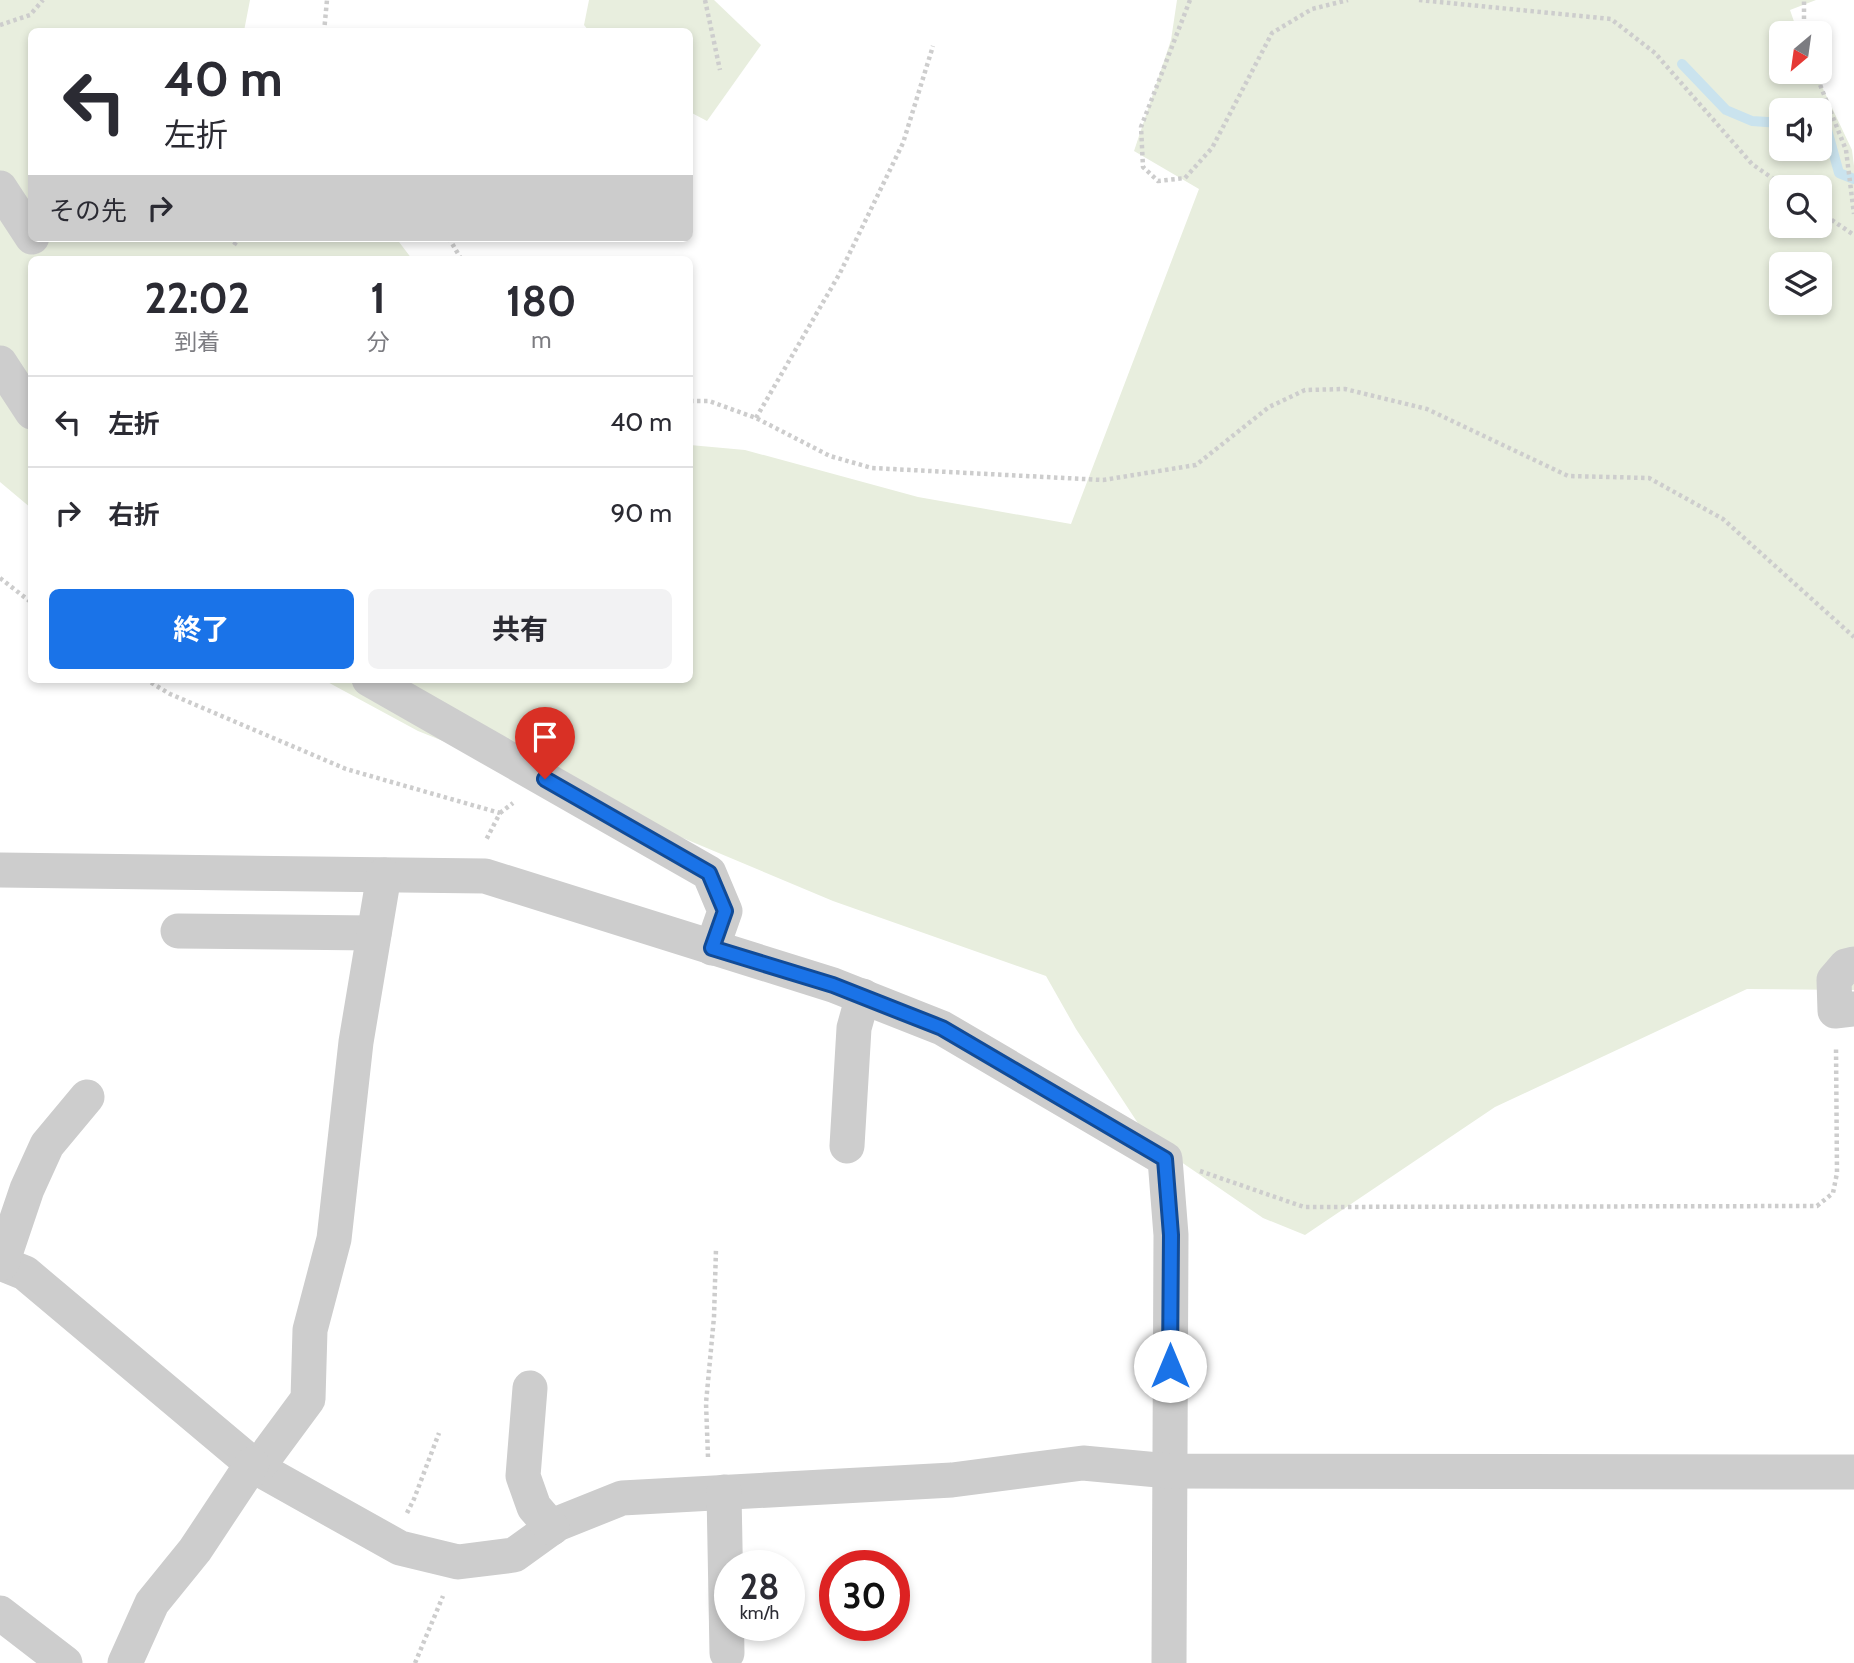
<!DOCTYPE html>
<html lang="ja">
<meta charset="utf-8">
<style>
:root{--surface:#fff;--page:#f2f2f3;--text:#2b2b33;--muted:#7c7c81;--line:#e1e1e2;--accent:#1a73e8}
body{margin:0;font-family:Cabin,"Noto Sans JP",sans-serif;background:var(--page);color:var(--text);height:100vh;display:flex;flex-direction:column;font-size:26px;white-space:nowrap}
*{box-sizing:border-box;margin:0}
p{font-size:23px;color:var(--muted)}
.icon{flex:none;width:38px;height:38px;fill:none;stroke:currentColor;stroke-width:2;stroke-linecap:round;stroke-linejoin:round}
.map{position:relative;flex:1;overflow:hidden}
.details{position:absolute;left:28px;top:256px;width:665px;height:427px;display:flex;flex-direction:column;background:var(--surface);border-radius:10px;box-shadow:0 4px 10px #0003}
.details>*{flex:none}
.hud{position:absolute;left:28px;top:28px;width:665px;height:214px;border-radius:10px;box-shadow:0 4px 10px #0003;background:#fff;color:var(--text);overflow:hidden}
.needle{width:46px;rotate:209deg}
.tools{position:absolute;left:1769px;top:21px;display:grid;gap:14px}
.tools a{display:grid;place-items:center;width:63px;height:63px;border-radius:10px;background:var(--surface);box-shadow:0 4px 10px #0003;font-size:35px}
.speed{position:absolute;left:714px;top:1550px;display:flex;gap:14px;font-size:35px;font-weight:700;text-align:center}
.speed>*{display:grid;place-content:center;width:91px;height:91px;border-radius:50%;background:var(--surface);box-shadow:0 4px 10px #0003;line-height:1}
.speed small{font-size:18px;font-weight:400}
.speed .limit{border:10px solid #d22;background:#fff;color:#111}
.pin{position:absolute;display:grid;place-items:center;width:60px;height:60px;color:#fff;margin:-72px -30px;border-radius:50% 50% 50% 0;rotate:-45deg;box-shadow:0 0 7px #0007}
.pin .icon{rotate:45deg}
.me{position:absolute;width:77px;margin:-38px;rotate:0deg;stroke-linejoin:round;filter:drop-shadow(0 0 5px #0008)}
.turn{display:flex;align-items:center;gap:24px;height:147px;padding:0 21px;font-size:32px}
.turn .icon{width:91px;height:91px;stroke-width:2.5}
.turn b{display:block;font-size:49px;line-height:60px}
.then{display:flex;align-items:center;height:66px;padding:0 21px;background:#0003;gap:14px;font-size:26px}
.eta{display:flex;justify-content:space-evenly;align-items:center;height:119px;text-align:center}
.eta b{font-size:42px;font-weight:700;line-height:49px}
.primary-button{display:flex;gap:14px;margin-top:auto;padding:14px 21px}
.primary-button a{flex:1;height:80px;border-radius:10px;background:var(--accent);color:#fff;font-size:28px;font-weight:700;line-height:80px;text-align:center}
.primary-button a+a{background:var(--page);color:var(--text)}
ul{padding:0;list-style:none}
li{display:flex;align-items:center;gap:21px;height:91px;padding:0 21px;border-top:2px solid var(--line)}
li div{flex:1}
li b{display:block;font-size:26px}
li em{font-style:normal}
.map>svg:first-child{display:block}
.green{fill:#e8eede;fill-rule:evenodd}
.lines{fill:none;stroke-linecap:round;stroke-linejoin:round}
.stream{stroke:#cae3ee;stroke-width:10}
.path{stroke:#cdcdcd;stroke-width:4.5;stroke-dasharray:3.5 3.5;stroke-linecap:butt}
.minor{stroke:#cdcdcd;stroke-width:35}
.route-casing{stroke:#114b97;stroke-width:18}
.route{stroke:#1a73e8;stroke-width:12}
</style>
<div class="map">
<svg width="1854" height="1663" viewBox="0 0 1854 1663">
<rect width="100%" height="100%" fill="#fff"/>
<g class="green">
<path d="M 0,0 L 250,0 L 244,31 L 32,32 L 32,238 L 396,238 L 412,259 L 32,259 L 31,508 L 0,482 Z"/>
<path d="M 589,0 L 714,0 L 761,45 L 707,121 L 690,112 L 690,32 L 589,31 L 584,25 Z"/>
<path d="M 1177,0 L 1816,0 L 1790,10 L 1798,33 L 1782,33 L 1782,72 L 1815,72 L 1852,150 L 1854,166 L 1854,990 L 1747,989 L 1495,1107 L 1305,1235 L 1263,1218 L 1149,1140 L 1076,1029 L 1046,976 L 833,901 L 628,815 L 418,731 L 322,679 L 690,679 L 690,445 L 745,450 L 918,497 L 1071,524 L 1199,189 L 1134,151 L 1171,40 ZM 1782,110 L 1820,110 L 1820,149 L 1782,149 ZM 1782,187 L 1820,187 L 1820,226 L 1782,226 ZM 1782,264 L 1820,264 L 1820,303 L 1782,303 Z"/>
</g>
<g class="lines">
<g class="stream">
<path d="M 1682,64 L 1726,110 L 1752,121 L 1782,123"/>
<path d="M 1820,126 L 1826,126 L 1839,173 L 1854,179"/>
</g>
<g class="path">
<path d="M 705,0 L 720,70"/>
<path d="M 1190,0 L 1141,127 L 1143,167 L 1158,181 L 1185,178 L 1212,148 L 1272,33 L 1312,9 L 1348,0"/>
<path d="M 1419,0 L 1611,19 L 1655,53 L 1752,164 L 1785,187"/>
<path d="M 0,25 L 30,15 L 43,0"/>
<path d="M 324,32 L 327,0"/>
<path d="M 1804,33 L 1804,0"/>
<path d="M 1815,72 L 1846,150 L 1854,214"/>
<path d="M 1820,212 L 1854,235"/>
<path d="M 449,238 L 461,259"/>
<path d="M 234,245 L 239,238"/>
<path d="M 690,401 L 709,401 L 756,418 L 830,456 L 872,468 L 1103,480 L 1196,465 L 1269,407 L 1305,390 L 1345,389 L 1427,409 L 1568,476 L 1649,478 L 1723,519 L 1854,637"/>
<path d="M 756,418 L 840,273 L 903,143 L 933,46"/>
<path d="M 0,578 L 32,603"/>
<path d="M 145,679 L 170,694 L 346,769 L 500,813 L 486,840"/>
<path d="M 500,813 L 513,803"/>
<path d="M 1200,1171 L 1304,1207 L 1817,1206 L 1833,1193 L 1837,1173 L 1836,1047"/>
<path d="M 708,1457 L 706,1403 L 714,1317 L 716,1249"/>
<path d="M 407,1513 L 414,1499 L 439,1433"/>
<path d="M 415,1663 L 443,1596"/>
</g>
<g class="minor">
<path d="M 0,188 L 32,237"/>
<path d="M 0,363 L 32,412"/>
<path d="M 369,679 L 709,873 L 725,911 L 712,948"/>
<path d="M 0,870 L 485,876 L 833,985 L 942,1028 L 1165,1159 L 1171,1235 L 1169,1663"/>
<path d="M 178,931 L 374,933"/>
<path d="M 1854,964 L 1846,966 L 1834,980 L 1835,1011 L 1854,1009"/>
<path d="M 847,1146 L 854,1028 L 863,996"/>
<path d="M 0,1263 L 25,1273 L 257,1468 L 400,1548 L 458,1562 L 514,1555 L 557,1524 L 622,1498 L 952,1480 L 1083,1463 L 1169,1471 L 1854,1472"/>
<path d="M 2,1263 L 27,1189 L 47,1145 L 87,1097"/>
<path d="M 530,1388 L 523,1476 L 534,1507 L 552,1528"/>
<path d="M 257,1468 L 308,1399 L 310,1330 L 334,1239 L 356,1042 L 384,875"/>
<path d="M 724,1492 L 727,1653"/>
<path d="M 0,1613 L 65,1663"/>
<path d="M 125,1663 L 152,1603 L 195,1550 L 252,1464"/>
</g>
</g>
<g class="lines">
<defs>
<path id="route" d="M 545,779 L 709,873 L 725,911 L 712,948 L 833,985 L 942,1028 L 1165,1159 L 1171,1235 L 1170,1366"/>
</defs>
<use href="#route" class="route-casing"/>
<use href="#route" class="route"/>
</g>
</svg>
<div class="tools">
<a><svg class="needle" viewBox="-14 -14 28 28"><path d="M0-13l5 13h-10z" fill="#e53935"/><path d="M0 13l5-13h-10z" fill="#7c7c81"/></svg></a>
<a><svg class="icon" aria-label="sound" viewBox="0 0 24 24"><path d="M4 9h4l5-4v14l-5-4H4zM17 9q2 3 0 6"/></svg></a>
<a><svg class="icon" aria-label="search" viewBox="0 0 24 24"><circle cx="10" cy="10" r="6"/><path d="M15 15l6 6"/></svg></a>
<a><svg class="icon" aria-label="layers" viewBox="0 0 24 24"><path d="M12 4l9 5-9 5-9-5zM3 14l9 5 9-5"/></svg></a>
</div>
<div class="speed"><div>28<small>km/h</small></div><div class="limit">30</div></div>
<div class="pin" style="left:545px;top:779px;background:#d93025"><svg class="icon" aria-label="arrive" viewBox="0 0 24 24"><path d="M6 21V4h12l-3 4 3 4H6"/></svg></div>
<svg class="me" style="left:1170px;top:1366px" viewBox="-20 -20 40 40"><circle r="19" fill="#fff"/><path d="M0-13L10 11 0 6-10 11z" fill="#1a73e8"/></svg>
<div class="hud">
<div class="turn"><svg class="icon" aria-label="left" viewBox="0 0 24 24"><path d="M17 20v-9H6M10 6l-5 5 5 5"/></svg><div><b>40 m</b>左折</div></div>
<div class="then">その先<svg class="icon" aria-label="right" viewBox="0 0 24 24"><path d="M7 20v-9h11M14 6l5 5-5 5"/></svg></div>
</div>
<section class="details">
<div class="eta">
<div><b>22:02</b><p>到着</p></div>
<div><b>1</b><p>分</p></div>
<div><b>180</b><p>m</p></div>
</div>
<ul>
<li><svg class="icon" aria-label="left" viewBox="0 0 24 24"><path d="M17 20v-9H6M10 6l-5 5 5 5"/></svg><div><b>左折</b></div><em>40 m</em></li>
<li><svg class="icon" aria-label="right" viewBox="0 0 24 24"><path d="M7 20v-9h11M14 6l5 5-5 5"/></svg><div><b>右折</b></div><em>90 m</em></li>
</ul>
<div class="primary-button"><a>終了</a><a>共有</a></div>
</section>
</div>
